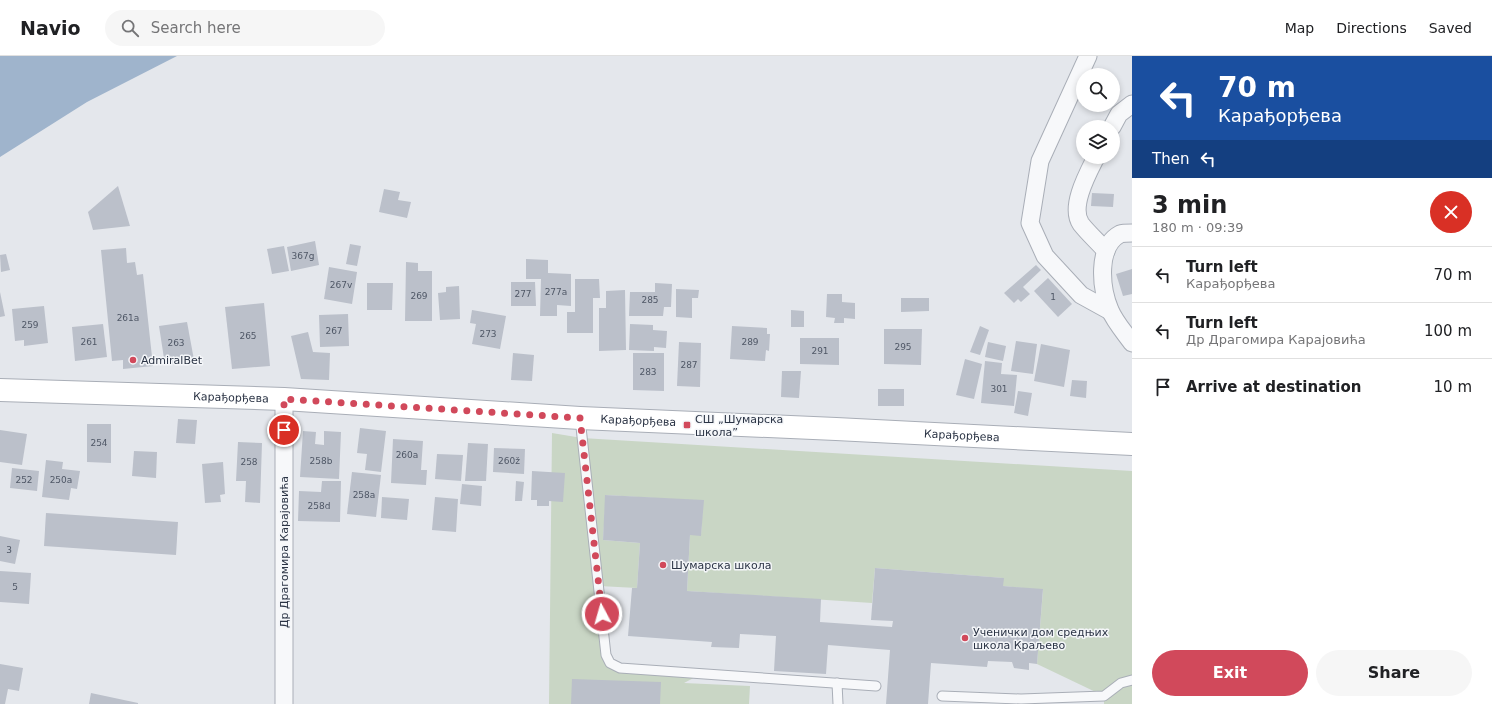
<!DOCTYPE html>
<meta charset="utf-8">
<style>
:root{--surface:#fff;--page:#f6f6f6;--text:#202124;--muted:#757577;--line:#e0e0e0;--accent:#d1495b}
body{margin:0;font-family:"DejaVu Sans",sans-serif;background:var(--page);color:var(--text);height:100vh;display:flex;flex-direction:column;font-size:15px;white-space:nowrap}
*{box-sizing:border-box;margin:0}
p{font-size:13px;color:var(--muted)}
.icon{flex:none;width:22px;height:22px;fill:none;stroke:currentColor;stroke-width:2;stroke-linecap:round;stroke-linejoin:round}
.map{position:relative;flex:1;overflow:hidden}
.sheet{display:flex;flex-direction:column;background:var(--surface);width:360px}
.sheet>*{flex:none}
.top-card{background:#1a4fa0;color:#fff;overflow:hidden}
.fabs{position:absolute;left:1076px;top:12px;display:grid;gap:8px}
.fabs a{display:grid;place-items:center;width:44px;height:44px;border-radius:50%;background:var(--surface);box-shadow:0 2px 6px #0003;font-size:20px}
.pin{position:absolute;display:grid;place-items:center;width:34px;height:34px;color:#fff;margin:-17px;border:2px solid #fff;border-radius:50%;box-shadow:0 1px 4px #0007}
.me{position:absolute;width:44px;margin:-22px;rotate:354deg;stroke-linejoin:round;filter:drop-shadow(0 0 3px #0008)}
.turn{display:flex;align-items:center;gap:14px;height:84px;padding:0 20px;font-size:18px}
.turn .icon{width:52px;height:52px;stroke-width:2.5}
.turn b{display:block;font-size:28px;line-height:34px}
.then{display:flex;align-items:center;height:38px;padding:0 20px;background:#0003;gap:8px;font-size:15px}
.round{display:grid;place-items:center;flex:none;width:42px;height:42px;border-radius:21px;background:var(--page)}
.summary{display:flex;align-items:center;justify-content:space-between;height:68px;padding:0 20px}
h1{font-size:24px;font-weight:600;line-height:30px}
.cta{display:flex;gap:8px;margin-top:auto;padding:8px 20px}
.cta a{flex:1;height:46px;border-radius:24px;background:var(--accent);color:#fff;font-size:16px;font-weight:600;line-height:46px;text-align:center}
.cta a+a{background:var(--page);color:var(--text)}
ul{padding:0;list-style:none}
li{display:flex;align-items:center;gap:12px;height:56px;padding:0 20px;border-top:1px solid var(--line)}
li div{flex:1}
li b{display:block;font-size:15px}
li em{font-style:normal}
header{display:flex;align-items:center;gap:24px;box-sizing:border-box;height:56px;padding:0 20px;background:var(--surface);border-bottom:1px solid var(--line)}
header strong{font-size:19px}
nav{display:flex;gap:22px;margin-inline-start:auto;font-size:14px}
.search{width:280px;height:36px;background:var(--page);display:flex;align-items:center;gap:10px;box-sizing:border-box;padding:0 14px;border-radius:22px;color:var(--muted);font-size:15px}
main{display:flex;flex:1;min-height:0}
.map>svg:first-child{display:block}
.green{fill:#c9d6c5}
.water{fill:#9fb4cc}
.building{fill:#bbc0ca}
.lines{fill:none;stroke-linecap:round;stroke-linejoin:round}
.lane-casing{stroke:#a9aeb7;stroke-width:11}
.street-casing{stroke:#a9aeb7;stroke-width:19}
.secondary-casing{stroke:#a9aeb7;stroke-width:24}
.lane{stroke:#f7f8fa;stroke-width:9}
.street{stroke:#f7f8fa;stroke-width:17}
.secondary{stroke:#fff;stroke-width:22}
.route{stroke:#d1495b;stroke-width:7;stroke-dasharray:0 12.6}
.poi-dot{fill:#d1495b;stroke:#f4f6f9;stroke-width:1.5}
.labels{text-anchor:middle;stroke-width:3;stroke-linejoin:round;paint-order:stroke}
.number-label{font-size:9px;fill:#4f5766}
.poi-label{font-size:11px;fill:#2b3445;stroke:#f4f6f9;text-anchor:start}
.street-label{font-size:11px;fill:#2b3445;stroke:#f4f6f9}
</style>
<header>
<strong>Navio</strong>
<div class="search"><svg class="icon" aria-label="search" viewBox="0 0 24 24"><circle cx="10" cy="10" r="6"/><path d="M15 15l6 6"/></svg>Search here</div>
<nav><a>Map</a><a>Directions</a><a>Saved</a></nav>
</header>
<main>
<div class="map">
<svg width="1132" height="648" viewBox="0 0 1132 648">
<rect width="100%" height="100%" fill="#e4e7ec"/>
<path class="green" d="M 552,377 L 582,382 L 1132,415 L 1132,648 L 1104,648 L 1104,640 L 1037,608 L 1043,534 L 1003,530 L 1003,522 L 875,512 L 872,547 L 687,535 L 690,479 L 701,479 L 703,445 L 606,439 L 603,484 L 640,487 L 637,532 L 599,530 L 610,607 L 701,618 L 684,627 L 750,630 L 749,648 L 549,648 Z"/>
<path class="water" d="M 0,0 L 177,0 L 87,46 L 0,101 Z"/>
<g class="building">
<path d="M 118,130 L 130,170 L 93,174 L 88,156 Z"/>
<path d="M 384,133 L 400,136 L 398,144 L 411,146 L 407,162 L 379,156 Z"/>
<path d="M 1092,137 L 1114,138 L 1113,151 L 1091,150 Z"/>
<path d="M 315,185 L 319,209 L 291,215 L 287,191 Z"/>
<path d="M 350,188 L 361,190 L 357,210 L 346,208 Z"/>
<path d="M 284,190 L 289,215 L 272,218 L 267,193 Z"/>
<path d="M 126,192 L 127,207 L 135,206 L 137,219 L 143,218 L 153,310 L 123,313 L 123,304 L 112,305 L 101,194 Z"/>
<path d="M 6,198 L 10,214 L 1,216 L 0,199 Z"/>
<path d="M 526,203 L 548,204 L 548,217 L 571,218 L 571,250 L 557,249 L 557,260 L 540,260 L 541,223 L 526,223 Z"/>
<path d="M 406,206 L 418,207 L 418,215 L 432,215 L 432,265 L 405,265 Z"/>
<path d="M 1036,209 L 1041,214 L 1023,231 L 1030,238 L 1021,246 L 1018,243 L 1014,247 L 1004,237 Z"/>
<path d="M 329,211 L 357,216 L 352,248 L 324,243 Z"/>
<path d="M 1132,213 L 1132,238 L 1123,240 L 1116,218 Z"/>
<path d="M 1048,222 L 1072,248 L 1058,261 L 1034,235 Z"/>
<path d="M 575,223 L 599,223 L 600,242 L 593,242 L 593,277 L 567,277 L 567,256 L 575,256 Z"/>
<path d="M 511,226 L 535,226 L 536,250 L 511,250 Z"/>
<path d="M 367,227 L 393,227 L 392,254 L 367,254 Z"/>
<path d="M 655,227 L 672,228 L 671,251 L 664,251 L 663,260 L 629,260 L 630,236 L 655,236 Z"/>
<path d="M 459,230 L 460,263 L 440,264 L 438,237 L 446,236 L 446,231 Z"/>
<path d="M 676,233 L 699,234 L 698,242 L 692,242 L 692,262 L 676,261 Z"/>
<path d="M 625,234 L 626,294 L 599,295 L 599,252 L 606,252 L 606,235 Z"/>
<path d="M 0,236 L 5,260 L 0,261 Z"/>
<path d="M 827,238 L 842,238 L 842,246 L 855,247 L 855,263 L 844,262 L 844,267 L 834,267 L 835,262 L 826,261 Z"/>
<path d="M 901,242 L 929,242 L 929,255 L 901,256 Z"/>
<path d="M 264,247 L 270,310 L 232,313 L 225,251 Z"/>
<path d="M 44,250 L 48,287 L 24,290 L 24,284 L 15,285 L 12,253 Z"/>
<path d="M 472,254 L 506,260 L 500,293 L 472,288 L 476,268 L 470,267 Z"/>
<path d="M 791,254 L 804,255 L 804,271 L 791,271 Z"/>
<path d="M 348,258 L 349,290 L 320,291 L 319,259 Z"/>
<path d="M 187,266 L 194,304 L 165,309 L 159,270 Z"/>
<path d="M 103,268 L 107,301 L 75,305 L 72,271 Z"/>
<path d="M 630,268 L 653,269 L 653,274 L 667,275 L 666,292 L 654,291 L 654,295 L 629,294 Z"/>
<path d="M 732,270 L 767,272 L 767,278 L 770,278 L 769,295 L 766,294 L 765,305 L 730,303 Z"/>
<path d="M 980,270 L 989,274 L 980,299 L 970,296 Z"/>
<path d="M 884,273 L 922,273 L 921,309 L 884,308 Z"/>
<path d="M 308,276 L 313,296 L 330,297 L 329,324 L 301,323 L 291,280 Z"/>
<path d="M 800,282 L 839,282 L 839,309 L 800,308 Z"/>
<path d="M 1016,285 L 1037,288 L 1033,318 L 1011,315 Z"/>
<path d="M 679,286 L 701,287 L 700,331 L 677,330 Z"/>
<path d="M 988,286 L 1006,290 L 1003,305 L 985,301 Z"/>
<path d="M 1041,288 L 1070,294 L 1064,331 L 1034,325 Z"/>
<path d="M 513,297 L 534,299 L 532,325 L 511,324 Z"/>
<path d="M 633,297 L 664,297 L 664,335 L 633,334 Z"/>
<path d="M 965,303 L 982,308 L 974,343 L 956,339 Z"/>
<path d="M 985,305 L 1002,307 L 1001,318 L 1017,319 L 1014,350 L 981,347 Z"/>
<path d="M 782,315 L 801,315 L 799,342 L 781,341 Z"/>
<path d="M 1072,324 L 1087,325 L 1086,342 L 1070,340 Z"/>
<rect x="878" y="333" width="26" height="17"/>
<path d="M 1018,335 L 1032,337 L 1028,360 L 1014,357 Z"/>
<path d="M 178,363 L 197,364 L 195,388 L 176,387 Z"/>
<path d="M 87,368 L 111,368 L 111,407 L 87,406 Z"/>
<path d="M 360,372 L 386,375 L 381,416 L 365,414 L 367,398 L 357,397 Z"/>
<path d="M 0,374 L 27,378 L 22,409 L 0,406 Z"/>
<path d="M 303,375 L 316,376 L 315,388 L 324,389 L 324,375 L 341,376 L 339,423 L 300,421 Z"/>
<path d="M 393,383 L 423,385 L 421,414 L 427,414 L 426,429 L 391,427 Z"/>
<path d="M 238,386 L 262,387 L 260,447 L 245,446 L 246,425 L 236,425 Z"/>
<path d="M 468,387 L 488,388 L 486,425 L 465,425 Z"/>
<path d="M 494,392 L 525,393 L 524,418 L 493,416 Z"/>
<path d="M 134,395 L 157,396 L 156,422 L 132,420 Z"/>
<path d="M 437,398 L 463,399 L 461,425 L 435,423 Z"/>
<path d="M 46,404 L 63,406 L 62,413 L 80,415 L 77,433 L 71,432 L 69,444 L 42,441 Z"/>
<path d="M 223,406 L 225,438 L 220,439 L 221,446 L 205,447 L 202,408 Z"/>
<path d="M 12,412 L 39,415 L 37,435 L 10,432 Z"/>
<path d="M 532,415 L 565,417 L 563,446 L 549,445 L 549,450 L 537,450 L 537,444 L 531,444 Z"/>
<path d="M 352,416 L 381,419 L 376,461 L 347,458 Z"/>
<path d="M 322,425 L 341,425 L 340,466 L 298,465 L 299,435 L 321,436 Z"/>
<path d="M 516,425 L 524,426 L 522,445 L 515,445 Z"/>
<path d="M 462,428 L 482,430 L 481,450 L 460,448 Z"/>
<path d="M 605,439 L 704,444 L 701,480 L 690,479 L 687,535 L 821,543 L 820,566 L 892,571 L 893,565 L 871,564 L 875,512 L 1004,522 L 1003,530 L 1043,533 L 1037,608 L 1029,607 L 1029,614 L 1014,612 L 1012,606 L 988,605 L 987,611 L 931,607 L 928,648 L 886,648 L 890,594 L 828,589 L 826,618 L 774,615 L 776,580 L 740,578 L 739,592 L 711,591 L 712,586 L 628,580 L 632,532 L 637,532 L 640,487 L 603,484 Z"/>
<path d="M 382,441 L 409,443 L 407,464 L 381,462 Z"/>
<path d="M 435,441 L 458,443 L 456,476 L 432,474 Z"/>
<path d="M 46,457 L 178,466 L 176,499 L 44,490 Z"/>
<path d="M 0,480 L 20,484 L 15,508 L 0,505 Z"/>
<path d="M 0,515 L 31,517 L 29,548 L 0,546 Z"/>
<path d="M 0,608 L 23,612 L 19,635 L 8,633 L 5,648 L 0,648 Z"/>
<path d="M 572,623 L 661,626 L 660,648 L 571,648 Z"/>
<path d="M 91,637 L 138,647 L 138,648 L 89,648 Z"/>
</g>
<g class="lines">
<defs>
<g id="lane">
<path d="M 580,362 L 606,599 L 610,607 L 620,612 L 876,630"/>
<path d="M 837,627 L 838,648"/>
<path d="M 942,640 L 1021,643 L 1104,640 L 1121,627 L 1132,624"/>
</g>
<g id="street">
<path d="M 1088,0 L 1040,105 L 1030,167 L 1045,200 L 1081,239 L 1110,255"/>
<path d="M 1112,71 L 1119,58 L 1132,48"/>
<path d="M 1096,101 C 1088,117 1069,151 1081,168 C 1088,177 1098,186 1106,195"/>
<path d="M 1132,177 C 1128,177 1123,177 1120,178 C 1096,191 1101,233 1110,254 C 1115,266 1125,277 1132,287"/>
<path d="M 284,343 L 284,648"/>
</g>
<g id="secondary">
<path id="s1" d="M 0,334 L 284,343 L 580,362 L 836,373 L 1132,388"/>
</g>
</defs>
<use href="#lane" class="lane-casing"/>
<use href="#street" class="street-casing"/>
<use href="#secondary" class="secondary-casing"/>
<use href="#lane" class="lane"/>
<use href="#street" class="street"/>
<use href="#secondary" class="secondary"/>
</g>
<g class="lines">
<path class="route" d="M 284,374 L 284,343 L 580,362 L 602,558"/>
</g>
<g class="poi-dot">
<circle cx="133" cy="304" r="4"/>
<rect x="683" y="365" width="8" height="8" rx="2"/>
<circle cx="663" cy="509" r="4"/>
<circle cx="965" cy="582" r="4"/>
</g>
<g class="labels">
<g class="number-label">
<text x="303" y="203">367g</text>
<text x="341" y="232">267v</text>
<text x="556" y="239">277a</text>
<text x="523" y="241">277</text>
<text x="419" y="243">269</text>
<text x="1053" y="244">1</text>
<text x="650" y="247">285</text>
<text x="128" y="265">261a</text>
<text x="30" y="272">259</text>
<text x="334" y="278">267</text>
<text x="488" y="281">273</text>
<text x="248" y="283">265</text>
<text x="89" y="289">261</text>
<text x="750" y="289">289</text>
<text x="176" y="290">263</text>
<text x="903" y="294">295</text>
<text x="820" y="298">291</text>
<text x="689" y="312">287</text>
<text x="648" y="319">283</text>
<text x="999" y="336">301</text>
<text x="99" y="390">254</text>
<text x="407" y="402">260a</text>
<text x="321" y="408">258b</text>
<text x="509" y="408">260ž</text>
<text x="249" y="409">258</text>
<text x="24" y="427">252</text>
<text x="61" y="427">250a</text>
<text x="364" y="442">258a</text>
<text x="319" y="453">258d</text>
<text x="9" y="497">3</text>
<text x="15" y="534">5</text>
</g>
<g class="poi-label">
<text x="141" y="308">AdmiralBet</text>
<text x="695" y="367">СШ „Шумарска<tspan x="695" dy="13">школа”</tspan></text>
<text x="671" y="513">Шумарска школа</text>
<text x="973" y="580">Ученички дом средњих<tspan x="973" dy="13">школа Краљево</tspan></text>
</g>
<g class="street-label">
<text dy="4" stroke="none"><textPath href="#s1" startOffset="231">Карађорђева</textPath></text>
<text dy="4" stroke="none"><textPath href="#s1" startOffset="639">Карађорђева</textPath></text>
<text dy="4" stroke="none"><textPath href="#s1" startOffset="963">Карађорђева</textPath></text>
<text transform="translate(284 496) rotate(-90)" y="4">Др Драгомира Карајовића</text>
</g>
</g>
</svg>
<div class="fabs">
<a><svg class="icon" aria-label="search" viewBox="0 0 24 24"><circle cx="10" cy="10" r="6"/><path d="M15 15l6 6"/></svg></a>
<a><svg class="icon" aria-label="layers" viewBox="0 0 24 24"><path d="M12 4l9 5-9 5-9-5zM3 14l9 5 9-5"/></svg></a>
</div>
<div class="pin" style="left:284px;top:374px;background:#d93025"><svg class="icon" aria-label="arrive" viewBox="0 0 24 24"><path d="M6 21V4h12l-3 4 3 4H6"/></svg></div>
<svg class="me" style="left:602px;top:558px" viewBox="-20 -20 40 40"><circle r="17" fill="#d1495b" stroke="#fff" stroke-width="3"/><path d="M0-11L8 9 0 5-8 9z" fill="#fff"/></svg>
</div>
<section class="sheet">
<div class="top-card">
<div class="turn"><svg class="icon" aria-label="left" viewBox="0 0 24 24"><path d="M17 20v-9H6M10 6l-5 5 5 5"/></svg><div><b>70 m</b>Карађорђева</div></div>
<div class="then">Then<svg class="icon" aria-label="left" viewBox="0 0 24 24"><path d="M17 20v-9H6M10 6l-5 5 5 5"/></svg></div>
</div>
<div class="summary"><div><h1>3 min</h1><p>180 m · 09:39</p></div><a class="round" style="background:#d93025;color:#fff"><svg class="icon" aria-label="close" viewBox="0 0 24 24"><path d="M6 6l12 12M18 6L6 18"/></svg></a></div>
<ul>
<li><svg class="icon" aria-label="left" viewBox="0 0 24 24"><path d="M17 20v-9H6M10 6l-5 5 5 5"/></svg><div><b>Turn left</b><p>Карађорђева</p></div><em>70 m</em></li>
<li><svg class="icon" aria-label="left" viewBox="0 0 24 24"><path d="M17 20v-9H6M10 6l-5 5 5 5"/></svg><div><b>Turn left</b><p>Др Драгомира Карајовића</p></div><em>100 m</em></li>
<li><svg class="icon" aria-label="arrive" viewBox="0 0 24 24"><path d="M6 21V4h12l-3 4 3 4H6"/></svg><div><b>Arrive at destination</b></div><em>10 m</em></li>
</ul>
<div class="cta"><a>Exit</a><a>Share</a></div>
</section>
</main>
